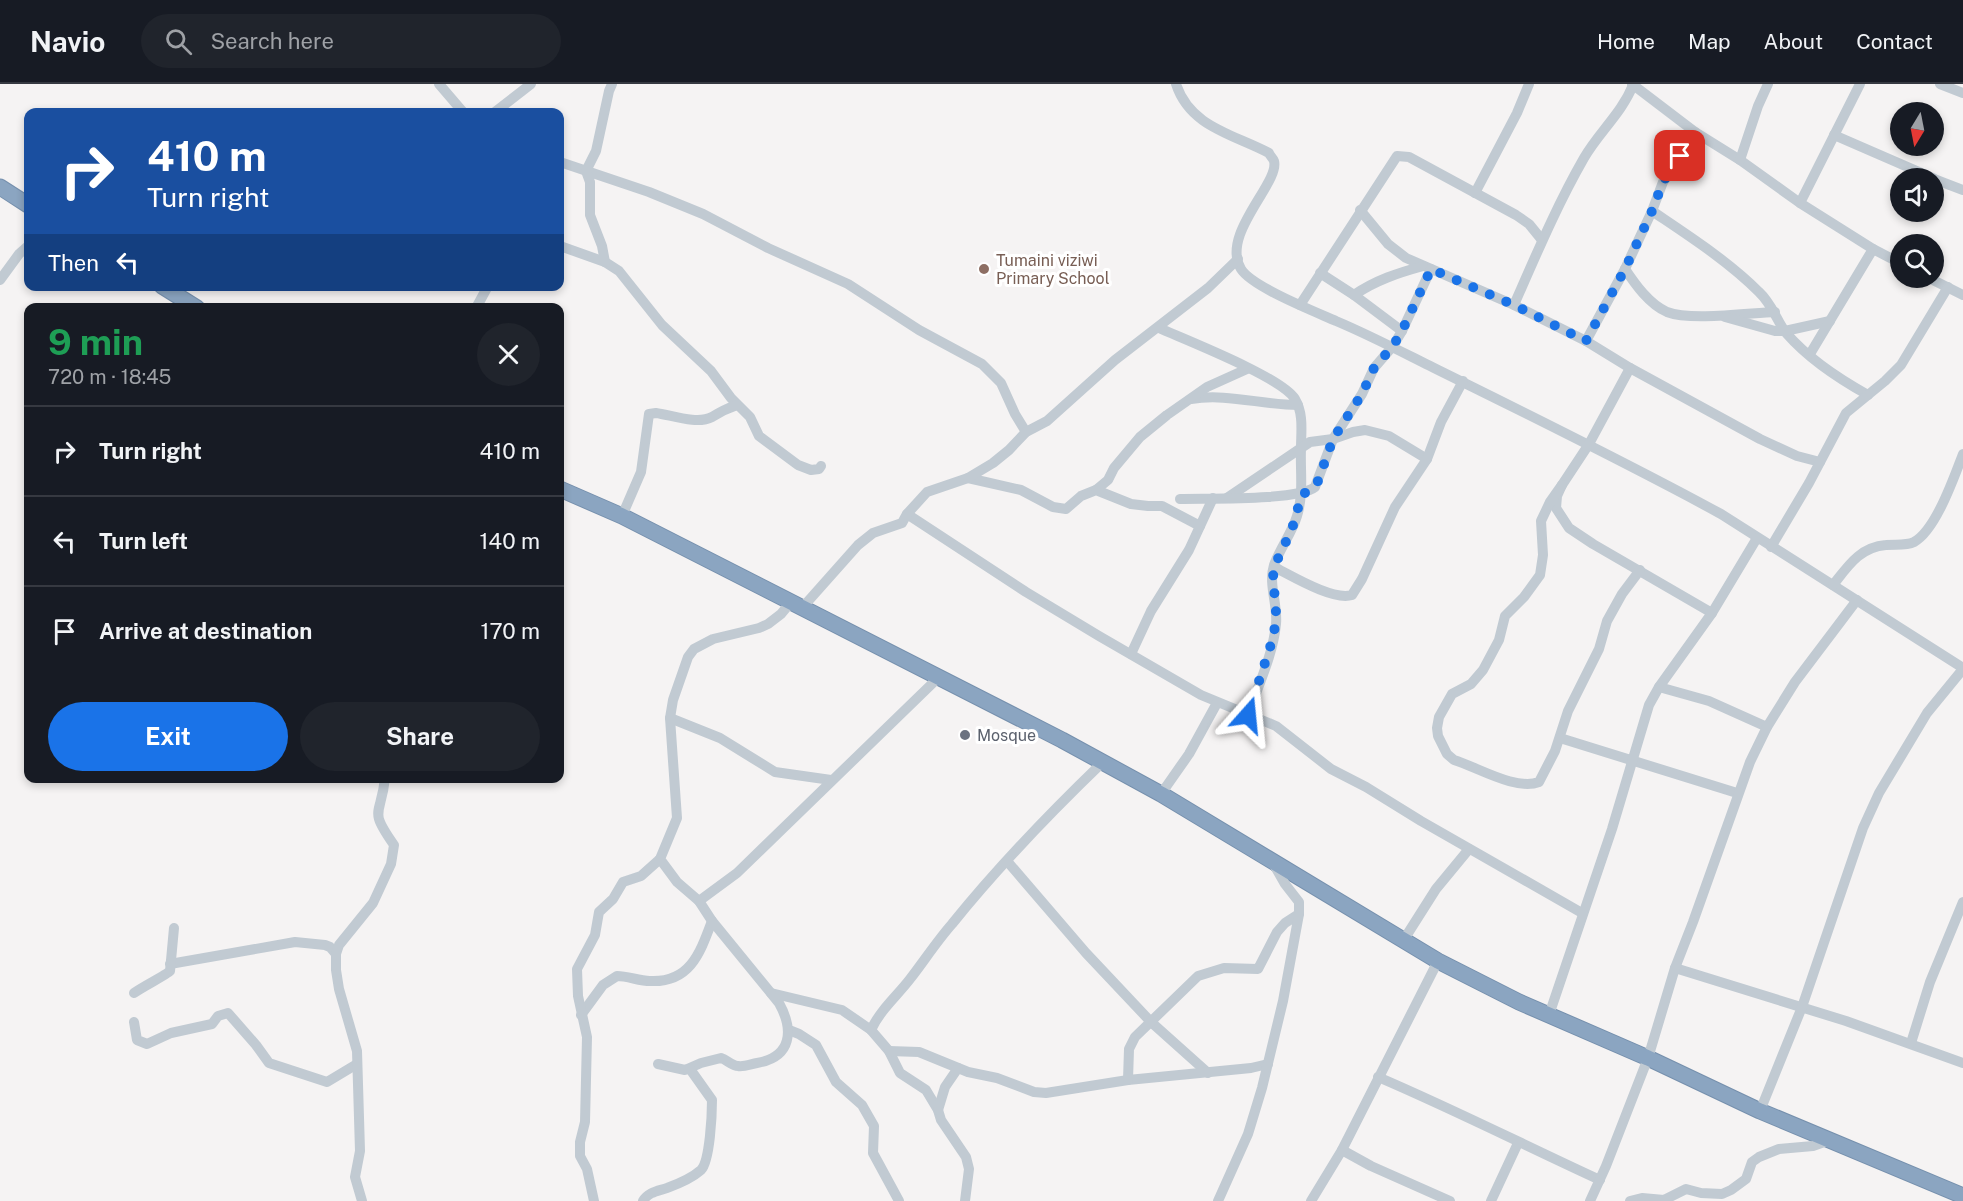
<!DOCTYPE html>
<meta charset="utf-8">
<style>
:root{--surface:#171b24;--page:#20242c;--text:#f1f3f6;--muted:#9ea1a6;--line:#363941;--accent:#1a73e8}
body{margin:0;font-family:"Public Sans",sans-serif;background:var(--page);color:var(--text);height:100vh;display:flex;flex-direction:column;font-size:22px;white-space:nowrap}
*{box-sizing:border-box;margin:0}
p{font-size:20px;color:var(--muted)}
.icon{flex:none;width:33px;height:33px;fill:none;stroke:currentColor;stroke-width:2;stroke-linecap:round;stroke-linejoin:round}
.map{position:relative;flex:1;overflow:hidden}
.panel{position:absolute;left:24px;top:219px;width:540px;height:480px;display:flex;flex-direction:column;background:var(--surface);border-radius:12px;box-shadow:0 3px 9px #0003}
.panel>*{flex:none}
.banner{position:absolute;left:24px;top:24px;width:540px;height:183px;border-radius:12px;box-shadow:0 3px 9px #0003;background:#1a4fa0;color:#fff;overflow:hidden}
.needle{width:39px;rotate:190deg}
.buttons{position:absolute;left:1890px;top:18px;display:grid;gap:12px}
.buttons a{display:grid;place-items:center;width:54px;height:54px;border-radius:50%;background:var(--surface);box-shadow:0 3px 9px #0003;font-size:30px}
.pin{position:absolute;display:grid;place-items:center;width:51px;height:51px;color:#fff;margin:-26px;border-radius:12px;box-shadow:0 3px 9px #0006}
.me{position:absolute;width:66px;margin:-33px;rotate:18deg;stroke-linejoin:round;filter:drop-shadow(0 0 4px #0008)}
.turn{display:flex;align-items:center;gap:21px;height:126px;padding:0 24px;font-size:27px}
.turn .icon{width:78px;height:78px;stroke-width:2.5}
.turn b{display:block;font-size:42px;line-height:51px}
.then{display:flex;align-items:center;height:57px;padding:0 24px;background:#0003;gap:12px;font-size:22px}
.round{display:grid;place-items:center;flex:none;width:63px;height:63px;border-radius:32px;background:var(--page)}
.overview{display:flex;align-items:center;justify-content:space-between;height:102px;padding:0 24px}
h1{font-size:36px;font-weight:700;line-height:45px;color:#1e9e55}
.cta{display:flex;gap:12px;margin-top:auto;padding:12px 24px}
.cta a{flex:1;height:69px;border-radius:36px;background:var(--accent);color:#fff;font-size:24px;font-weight:700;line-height:69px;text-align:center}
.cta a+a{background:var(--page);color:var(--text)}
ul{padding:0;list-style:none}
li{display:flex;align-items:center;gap:18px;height:90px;padding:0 24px;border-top:2px solid var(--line)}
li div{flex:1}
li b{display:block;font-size:22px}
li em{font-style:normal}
header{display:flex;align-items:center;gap:36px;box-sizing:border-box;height:84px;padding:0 30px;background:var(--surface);border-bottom:2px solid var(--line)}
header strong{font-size:28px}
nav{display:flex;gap:33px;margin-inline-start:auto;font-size:21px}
.search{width:420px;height:54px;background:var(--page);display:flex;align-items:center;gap:15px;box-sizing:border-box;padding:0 21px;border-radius:33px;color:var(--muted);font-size:22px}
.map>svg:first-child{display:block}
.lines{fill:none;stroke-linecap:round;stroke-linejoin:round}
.highway-casing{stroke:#7690ad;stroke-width:17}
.minor{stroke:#c1cad2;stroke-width:10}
.highway{stroke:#8ba5c1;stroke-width:15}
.route{stroke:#1a73e8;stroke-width:10;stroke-dasharray:0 18}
.education-dot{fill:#8d6e63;stroke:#fff;stroke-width:2}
.worship-dot{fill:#6b7280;stroke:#fff;stroke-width:2}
.labels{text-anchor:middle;stroke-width:6;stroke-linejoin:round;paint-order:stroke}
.education-label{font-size:16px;fill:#785e54;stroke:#fff;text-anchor:start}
.worship-label{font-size:16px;fill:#5b616d;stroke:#fff;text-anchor:start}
</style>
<header>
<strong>Navio</strong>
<div class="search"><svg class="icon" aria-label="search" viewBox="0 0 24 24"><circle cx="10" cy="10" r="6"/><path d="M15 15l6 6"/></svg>Search here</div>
<nav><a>Home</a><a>Map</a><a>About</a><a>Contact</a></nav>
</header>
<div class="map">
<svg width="1963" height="1117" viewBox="0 0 1963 1117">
<rect width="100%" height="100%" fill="#f5f3f3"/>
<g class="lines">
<defs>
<g id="highway">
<path d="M 0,103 L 28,121"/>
<path d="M 162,202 L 197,224"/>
<path d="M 560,405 L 622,432 L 1062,656 L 1161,710 L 1438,877 L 1519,918 L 1648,974 L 1760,1027 L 1963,1112"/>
</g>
</defs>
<use href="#highway" class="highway-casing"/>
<g class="minor">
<path d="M 439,0 L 463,28"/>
<path d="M 1176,0 C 1190,43 1233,50 1269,69 C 1270,72 1273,74 1274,77 C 1280,99 1220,150 1241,185 C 1252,203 1316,228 1336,237 C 1367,250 1396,265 1426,280 C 1525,329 1624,377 1721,430 L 1963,584"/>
<path d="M 1632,0 L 1695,48 L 1740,76 L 1800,119"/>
<path d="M 1860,0 L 1800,119 L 1873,165 L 1900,179"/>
<path d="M 1940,0 L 1963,9"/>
<path d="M 495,28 L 531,0"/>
<path d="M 1834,51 L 1933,94"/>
<path d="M 1740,76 L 1758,22 L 1768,0"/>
<path d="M 560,78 L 649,108 L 703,130 L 768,164 L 848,200 L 919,246 L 982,280 L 1001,299 L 1015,330 L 1026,348"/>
<path d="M 1934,95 L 1963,106"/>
<path d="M 1475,109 L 1517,29 L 1529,0"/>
<path d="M 1360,126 L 1388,160 L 1406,174 L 1514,221 L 1586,257 L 1630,284 L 1760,355 L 1797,372 L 1820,378"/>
<path d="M 1652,127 C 1689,152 1728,177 1759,208 C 1773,221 1777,238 1787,250 C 1808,274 1841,296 1868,311"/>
<path d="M 560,162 L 605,178 L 619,187 L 662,241 L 711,287 L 731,314 L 750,333 L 759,352 L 798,381 L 811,386 L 819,385 L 821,382"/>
<path d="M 605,178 L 602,162 L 590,131 L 590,98 L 586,87 L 596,67 L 609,7 L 612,0"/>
<path d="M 1625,185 C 1635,200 1649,220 1667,228 C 1690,237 1749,229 1775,228"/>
<path d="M 1320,189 L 1354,211 L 1402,247"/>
<path d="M 1929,194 L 1963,211"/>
<path d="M 0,196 L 19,170 L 28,162"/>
<path d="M 1354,211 C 1376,196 1398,189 1423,182"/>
<path d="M 1300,221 L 1397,72 L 1409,73 L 1516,131 L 1529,140 L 1542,156"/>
<path d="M 1514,221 C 1536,171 1557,121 1584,74 C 1599,48 1622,29 1633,1"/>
<path d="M 476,224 L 488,202"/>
<path d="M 1725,233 L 1775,247 L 1785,247 L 1830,237"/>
<path d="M 1159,244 C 1186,256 1281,293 1295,315 C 1304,330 1301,348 1301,364 C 1300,387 1304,409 1297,432 C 1292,449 1280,464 1274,481 C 1268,500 1278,521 1276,540 C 1273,571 1258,602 1248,631"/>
<path d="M 1586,257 L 1625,185 L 1652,127 L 1663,98 L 1695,48"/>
<path d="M 1810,270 L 1873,165"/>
<path d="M 1630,284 L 1589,360 L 1562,401 L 1557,412 L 1556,424 L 1569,444 L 1593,460 L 1712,529"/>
<path d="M 1191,315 C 1227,309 1262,321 1298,321"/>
<path d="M 968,394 L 1021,406 L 1053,423 L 1066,425 L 1081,412 L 1096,406 L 1131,420 L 1148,422 L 1162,422 L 1200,442"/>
<path d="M 1562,401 L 1550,418 L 1541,437 L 1543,471 L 1540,491 L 1524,513 L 1505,532 L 1499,556 L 1483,586 L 1471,600 L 1452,610 L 1439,633 L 1437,644 L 1438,652 L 1447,670 L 1454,676 C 1477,683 1516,707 1539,698 L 1555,667 L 1568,627 L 1599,565 L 1607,537 L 1622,510 L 1640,486"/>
<path d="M 1096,406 L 1108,396 L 1114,384 L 1140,353 L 1167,331 L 1207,303 L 1247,285"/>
<path d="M 1227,414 L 1310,358 L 1333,355 L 1353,348 L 1365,346 L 1389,352 L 1427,375"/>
<path d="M 1180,415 C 1207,414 1297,417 1315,403 L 1333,355 L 1362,310 L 1374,284 L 1393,262 L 1402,247 L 1431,185"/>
<path d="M 907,430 L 1026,508 L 1099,552 L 1201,611 L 1276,642 L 1331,685 L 1366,703 L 1421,737 L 1582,829"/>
<path d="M 622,432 L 641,388 L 649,330 L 656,329 C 671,331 697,341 712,333 C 720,328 728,324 737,321"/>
<path d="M 1771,463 L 1809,399 L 1846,329 L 1885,297 L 1901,281 L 1948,203"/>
<path d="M 1274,483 C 1292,492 1333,517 1352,511 L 1362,495 L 1395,423 L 1427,375 L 1441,338 L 1463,297"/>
<path d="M 1833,501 C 1848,482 1860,463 1886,461 C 1895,460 1906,462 1914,458 C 1936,446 1954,393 1963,370"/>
<path d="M 802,524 L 858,461 L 873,449 L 902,439 L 907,430 L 927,408 L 968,394 L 993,379 L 1009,366 L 1026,348 L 1047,337 L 1115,276 L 1208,204 L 1238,175"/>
<path d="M 1131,570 L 1151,527 L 1189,466 L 1213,414"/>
<path d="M 1659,603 L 1709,617 L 1767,643"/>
<path d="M 670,634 L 720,654 L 775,688 L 831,696"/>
<path d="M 1560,654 L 1737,709"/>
<path d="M 1161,710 L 1189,670 L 1217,619"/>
<path d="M 1007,777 L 1086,869 L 1151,938 L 1208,989"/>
<path d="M 699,817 L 737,789 L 939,593"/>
<path d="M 1403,857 L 1436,805 L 1469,765"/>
<path d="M 170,880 L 295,858 L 325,861 L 330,863 L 336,870"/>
<path d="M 1675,884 L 1846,937 L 1963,979"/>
<path d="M 134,909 C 142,903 166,891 170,887 L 174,844"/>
<path d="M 771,909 L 842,926 L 871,946 L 889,967 L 900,989 L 926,1006 L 938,1026 L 941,1036 L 966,1073 L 969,1085 L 965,1117"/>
<path d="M 581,931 L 603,901 L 617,892 C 628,892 639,897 650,897 C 690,899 700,869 712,837"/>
<path d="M 1549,931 L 1612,745 L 1649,621 L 1659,603 L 1712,529 L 1757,454"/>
<path d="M 134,938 L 137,956 L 147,960 L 171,949 L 212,940 L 218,932 L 228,929 L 256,961 L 269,979 L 327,998 L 357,980"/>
<path d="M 789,946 L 799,950 L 816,961 L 836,998 L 862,1021 L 874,1042 L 873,1069 L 899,1117"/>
<path d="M 871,946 C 880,926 897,912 910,895 C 924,877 937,857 952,840 C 998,783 1050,729 1103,678"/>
<path d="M 1911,959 L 1930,898 L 1963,818"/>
<path d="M 889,967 L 919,968 L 968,988 L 997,994 L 1034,1008 L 1046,1009 L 1128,996 L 1251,984 L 1268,980"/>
<path d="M 658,980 L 685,986 L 701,979 L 721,974 C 727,976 732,982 738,982 C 744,983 751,980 757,979 C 792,973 794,946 779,919 L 712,837 L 699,817 L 677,798 L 660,775 L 677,734 L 670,634 L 673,616 L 688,573 L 694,565 L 713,555 L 759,544 L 768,540 L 781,530 L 791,518"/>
<path d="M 1378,993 C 1453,1025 1526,1062 1600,1096"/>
<path d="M 1128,996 L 1129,965 L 1135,953 L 1198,892 L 1224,884 L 1258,885 L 1277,848 L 1285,839 L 1299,830"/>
<path d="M 938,1026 L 945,1003 L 958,984"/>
<path d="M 1760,1027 L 1802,923 L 1863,744 L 1879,709 L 1927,629 L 1963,585"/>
<path d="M 1342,1066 L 1371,1082 L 1450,1117"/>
<path d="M 362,1117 L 355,1093 L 360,1067 L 357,967 L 339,905 L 336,886 L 336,870 L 339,861 L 373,819 L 391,780 L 394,761 C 368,724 381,733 385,694"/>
<path d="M 594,1117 L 587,1085 L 580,1072 L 580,1058 L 585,1038 L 587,953 L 578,912 L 577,885 L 595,851 L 599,828 L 613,815 L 623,798 L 641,792 L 660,775"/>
<path d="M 643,1117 C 648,1108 658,1107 667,1104 C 678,1100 692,1094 701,1086 C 710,1077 712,1030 712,1016 L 690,985"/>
<path d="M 1218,1117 L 1248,1050 L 1262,1004 L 1283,917 L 1299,830 L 1299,818 L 1285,800 L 1273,779"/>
<path d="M 1311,1117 L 1342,1066 L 1438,877"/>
<path d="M 1491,1117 L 1518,1059"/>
<path d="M 1590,1117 L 1606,1082 L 1648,974 L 1675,884 L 1693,838 L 1750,678 L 1767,643 L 1795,598 L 1857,516"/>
<path d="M 1630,1117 L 1642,1114 L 1664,1116 L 1686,1105 L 1701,1109 L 1722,1110 L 1731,1106 L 1746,1095 L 1752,1078 L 1759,1073 L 1779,1065 L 1813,1062 L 1830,1056"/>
</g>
<use href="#highway" class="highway"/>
</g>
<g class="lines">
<path class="route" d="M 1248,631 L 1274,551 L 1276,526 L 1273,494 L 1274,483 L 1292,445 L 1302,410 L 1310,407 L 1318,397 L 1333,355 L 1362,310 L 1374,284 L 1393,262 L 1402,247 L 1431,185 L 1514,221 L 1586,257 L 1625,185 L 1652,127 L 1663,98 L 1680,72"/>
</g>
<circle class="education-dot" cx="984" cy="185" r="6"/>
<circle class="worship-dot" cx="965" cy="651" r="6"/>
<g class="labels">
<g class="education-label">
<text x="996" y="182">Tumaini viziwi<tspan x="996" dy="18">Primary School</tspan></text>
</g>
<g class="worship-label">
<text x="977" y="657">Mosque</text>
</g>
</g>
</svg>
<div class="buttons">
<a><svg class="needle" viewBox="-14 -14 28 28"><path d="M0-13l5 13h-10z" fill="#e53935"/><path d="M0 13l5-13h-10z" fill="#9ea1a6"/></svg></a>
<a><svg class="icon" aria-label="sound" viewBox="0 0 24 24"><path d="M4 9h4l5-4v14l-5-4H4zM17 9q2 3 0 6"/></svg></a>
<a><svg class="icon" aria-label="search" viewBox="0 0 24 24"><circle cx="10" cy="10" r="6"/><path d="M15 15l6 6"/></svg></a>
</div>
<div class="pin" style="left:1680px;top:72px;background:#d93025"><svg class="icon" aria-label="arrive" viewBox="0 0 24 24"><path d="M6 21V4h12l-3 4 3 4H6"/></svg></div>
<svg class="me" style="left:1248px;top:631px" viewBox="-20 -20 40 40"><path d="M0-17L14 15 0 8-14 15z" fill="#1a73e8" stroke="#fff" stroke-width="4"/></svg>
<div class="banner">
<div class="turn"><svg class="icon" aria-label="right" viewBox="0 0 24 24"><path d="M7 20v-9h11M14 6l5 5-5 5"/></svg><div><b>410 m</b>Turn right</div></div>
<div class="then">Then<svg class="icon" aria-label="left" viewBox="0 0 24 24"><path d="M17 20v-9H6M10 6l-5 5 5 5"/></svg></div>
</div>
<section class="panel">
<div class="overview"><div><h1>9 min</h1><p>720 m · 18:45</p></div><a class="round"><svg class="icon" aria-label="close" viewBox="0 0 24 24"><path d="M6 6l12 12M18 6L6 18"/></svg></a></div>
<ul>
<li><svg class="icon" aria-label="right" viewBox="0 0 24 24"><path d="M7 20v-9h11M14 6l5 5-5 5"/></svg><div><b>Turn right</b></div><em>410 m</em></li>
<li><svg class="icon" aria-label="left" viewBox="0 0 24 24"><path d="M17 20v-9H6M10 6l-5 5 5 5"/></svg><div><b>Turn left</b></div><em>140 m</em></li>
<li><svg class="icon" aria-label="arrive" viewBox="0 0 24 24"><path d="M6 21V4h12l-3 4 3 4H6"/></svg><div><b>Arrive at destination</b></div><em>170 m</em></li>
</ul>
<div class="cta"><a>Exit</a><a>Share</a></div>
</section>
</div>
